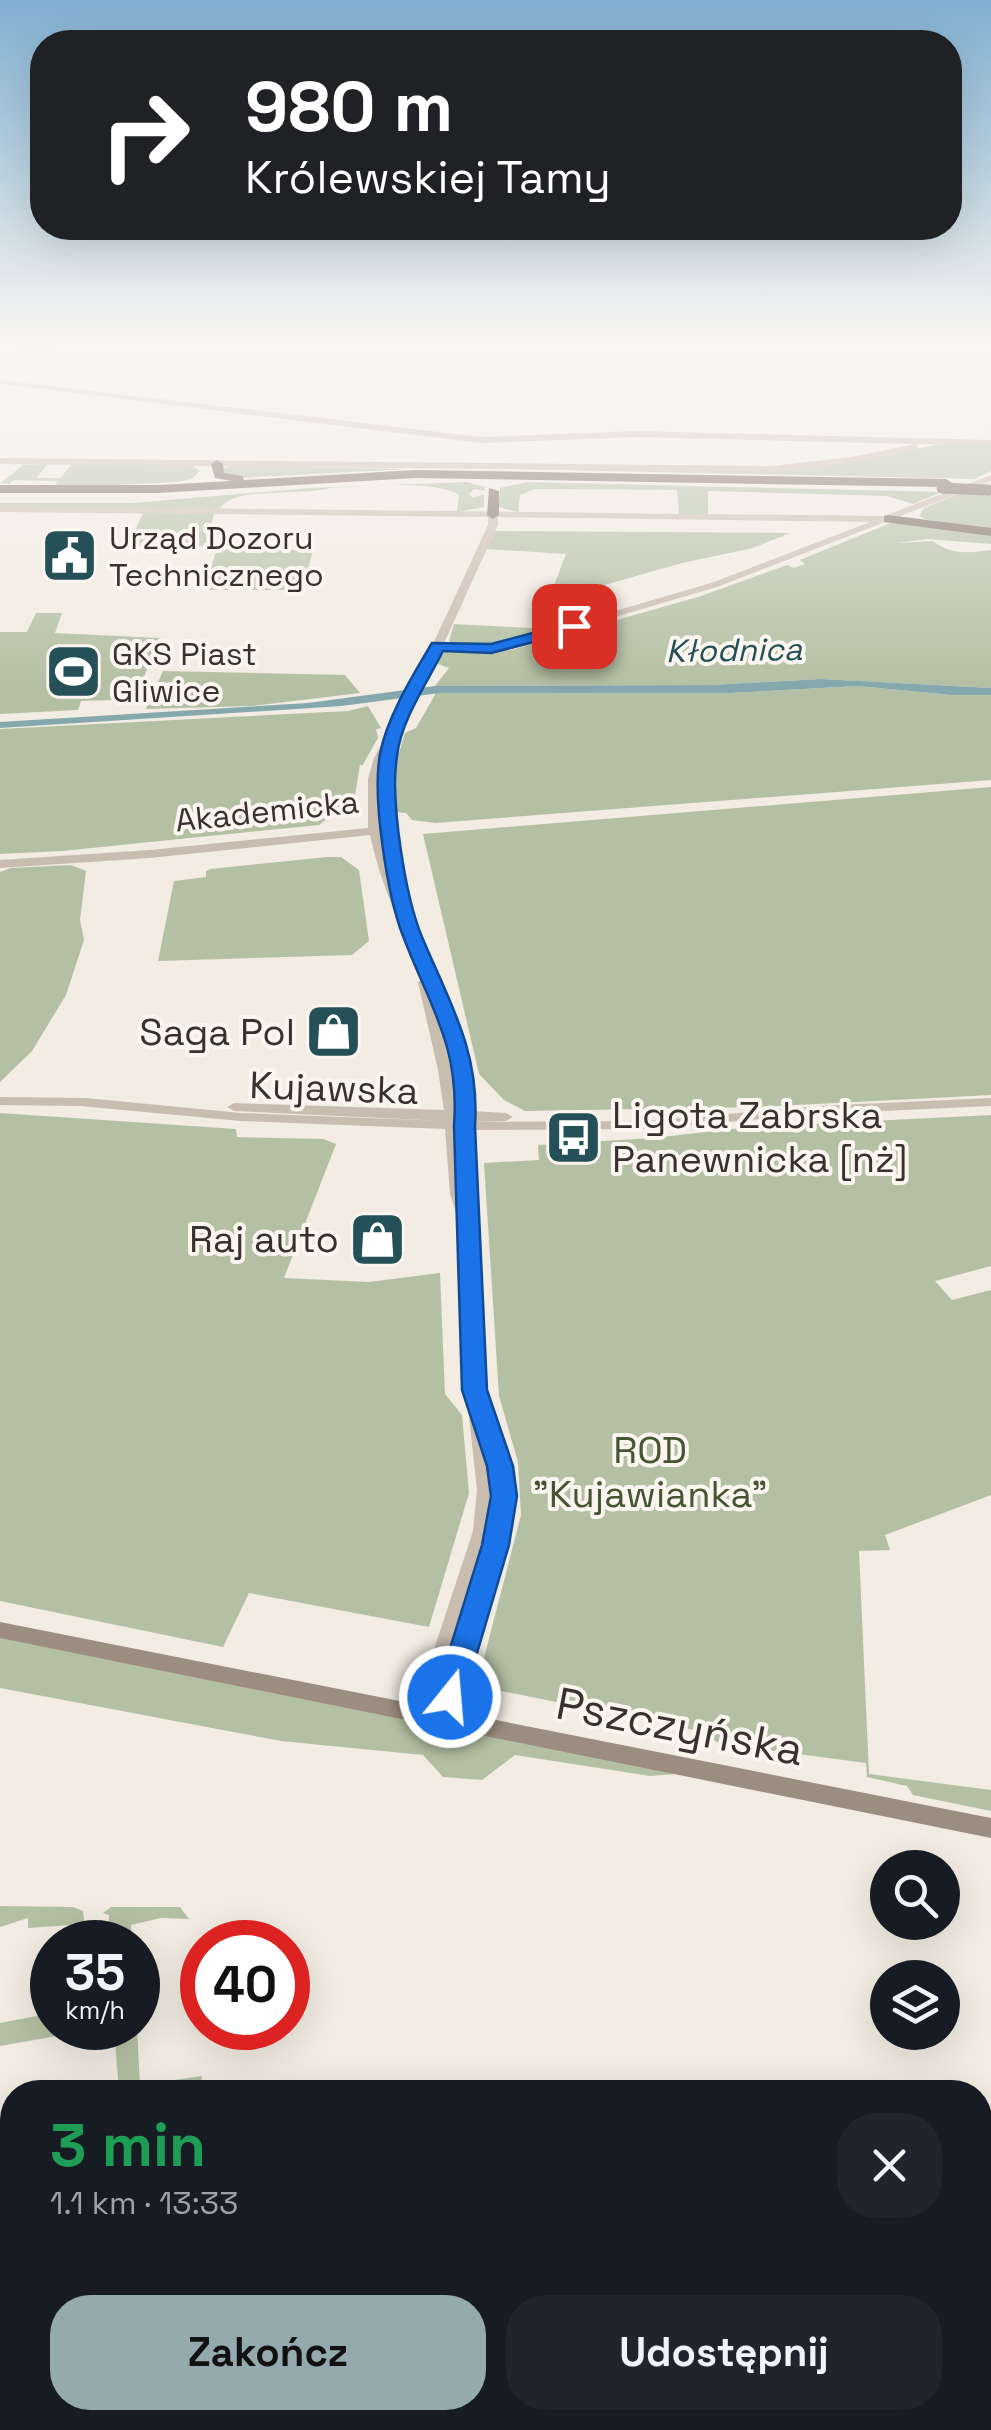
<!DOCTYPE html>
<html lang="pl">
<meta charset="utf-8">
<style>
:root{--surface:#171b24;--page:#20242c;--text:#f1f3f6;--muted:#9ea1a6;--accent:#95aaae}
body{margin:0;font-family:"Space Grotesk",sans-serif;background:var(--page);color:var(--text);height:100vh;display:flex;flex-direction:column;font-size:38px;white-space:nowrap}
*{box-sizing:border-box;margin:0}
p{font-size:32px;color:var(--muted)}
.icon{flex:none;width:55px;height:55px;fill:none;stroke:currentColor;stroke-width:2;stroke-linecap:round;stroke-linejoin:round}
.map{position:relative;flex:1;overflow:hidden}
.side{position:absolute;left:0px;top:2080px;width:992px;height:350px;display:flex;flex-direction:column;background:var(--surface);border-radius:40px 40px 0 0;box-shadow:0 10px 40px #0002}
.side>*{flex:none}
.top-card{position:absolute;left:30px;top:30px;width:932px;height:210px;border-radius:40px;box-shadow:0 10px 40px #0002;background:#202124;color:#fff;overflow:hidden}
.tools{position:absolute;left:870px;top:1850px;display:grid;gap:20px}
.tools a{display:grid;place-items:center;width:90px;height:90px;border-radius:50%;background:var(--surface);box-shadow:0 10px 40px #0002;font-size:50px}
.speed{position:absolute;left:30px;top:1920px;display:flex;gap:20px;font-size:50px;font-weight:700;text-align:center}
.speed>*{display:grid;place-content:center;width:130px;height:130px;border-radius:50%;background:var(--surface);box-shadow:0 10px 40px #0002;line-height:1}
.speed small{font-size:25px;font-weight:400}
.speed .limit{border:15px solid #d22;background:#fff;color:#111}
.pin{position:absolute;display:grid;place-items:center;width:85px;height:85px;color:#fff;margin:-42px;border-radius:20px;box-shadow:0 5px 15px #0006}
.me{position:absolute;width:110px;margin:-55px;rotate:17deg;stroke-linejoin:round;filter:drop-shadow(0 0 8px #0008)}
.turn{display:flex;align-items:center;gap:35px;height:210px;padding:0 50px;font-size:45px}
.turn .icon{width:130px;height:130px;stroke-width:2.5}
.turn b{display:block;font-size:70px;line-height:85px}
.round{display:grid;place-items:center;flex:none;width:105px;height:105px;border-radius:40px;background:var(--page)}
.overview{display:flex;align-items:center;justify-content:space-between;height:170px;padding:0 50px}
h1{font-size:60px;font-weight:800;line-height:75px;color:#1e9e55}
.primary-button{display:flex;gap:20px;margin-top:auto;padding:20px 50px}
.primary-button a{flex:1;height:115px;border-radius:40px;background:var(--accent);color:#111;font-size:40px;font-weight:800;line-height:115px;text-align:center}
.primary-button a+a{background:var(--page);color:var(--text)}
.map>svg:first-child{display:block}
.green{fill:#b4c0a3}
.water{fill:#84a8ad}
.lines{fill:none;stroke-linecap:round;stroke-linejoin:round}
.tertiary{fill:#c9bdaf;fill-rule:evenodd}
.secondary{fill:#9d8d80;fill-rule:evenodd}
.primary{fill:#796a5f;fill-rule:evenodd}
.primary-bridge{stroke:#796a5f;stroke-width:11}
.route{fill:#1a73e8;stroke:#114b97;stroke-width:2.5}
.labels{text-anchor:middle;stroke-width:8;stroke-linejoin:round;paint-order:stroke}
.far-poi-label{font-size:32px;fill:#39312c;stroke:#faf5ef;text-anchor:start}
.far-water-label{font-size:32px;font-style:italic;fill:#255057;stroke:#faf5ef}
.far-street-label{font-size:32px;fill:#39312c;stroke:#faf5ef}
.poi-label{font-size:38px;fill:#39312c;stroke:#faf5ef;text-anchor:end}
.street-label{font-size:38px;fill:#39312c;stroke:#faf5ef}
.park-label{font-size:38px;fill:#465532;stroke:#faf5ef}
.near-street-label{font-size:45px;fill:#39312c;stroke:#faf5ef}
</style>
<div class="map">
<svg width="991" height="2430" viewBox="0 0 991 2430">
<rect width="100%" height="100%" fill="#f2ece2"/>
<g class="green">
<path d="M 991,444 L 991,471 L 975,479 L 472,468 L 772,471 L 856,461 L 935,445 Z"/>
<path d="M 48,464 L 36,478 L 60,478 L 72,464 L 193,466 L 200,471 L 192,479 L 178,482 L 55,488 L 57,481 L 13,480 L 10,484 L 1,483 L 23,465 Z"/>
<path d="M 232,466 L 408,469 L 240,478 L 223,475 L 222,469 Z"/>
<path d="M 467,482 L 485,487 L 485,491 L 474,489 L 469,494 L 473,498 L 484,494 L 484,507 L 457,512 L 459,495 C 433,479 363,487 329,488 C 303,497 232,485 220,509 L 0,507 L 0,503 L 133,503 L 309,488 Z"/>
<path d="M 527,482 L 942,492 L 913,504 L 887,496 L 708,491 L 708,514 L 679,514 L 677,490 L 535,489 L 520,495 L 518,512 L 498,507 L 500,488 Z"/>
<path d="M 961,493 L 991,495 L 991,530 L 928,520 L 919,516 L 924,508 Z"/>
<path d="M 143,513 L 214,514 L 206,546 L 129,545 Z"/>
<path d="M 893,522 L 991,534 L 991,544 L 927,539 L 896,543 L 933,541 C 950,555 970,553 991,550 L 991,688 L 821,679 L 710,685 L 435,686 L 449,668 L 436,663 L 445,652 L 511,650 L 698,597 L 787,565 L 794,568 L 805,564 L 800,560 Z"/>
<path d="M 495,531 L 790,533 L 753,548 L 682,563 L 548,601 L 566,554 L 487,549 Z"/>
<path d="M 217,549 L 313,550 L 303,590 L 204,590 Z"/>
<path d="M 36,613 L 62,613 L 55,633 L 160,638 L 151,647 L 155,650 L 137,694 L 113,700 L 81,701 L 78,710 L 0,714 L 0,632 L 27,632 Z"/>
<path d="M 454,624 L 549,629 C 519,638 478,656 449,641 Z"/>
<path d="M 163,671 L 345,675 L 360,693 L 252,706 L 146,709 Z"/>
<path d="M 858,686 L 951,695 L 991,695 L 991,780 L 435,823 L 412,820 L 406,813 L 396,812 L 397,760 L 405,733 L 416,728 L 436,693 L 730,693 Z"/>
<path d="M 368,706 L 381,728 L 376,729 L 378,738 L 362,766 L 360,764 L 355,796 L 319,825 L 62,851 L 0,854 L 0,729 L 348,711 Z"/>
<path d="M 991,787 L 991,1095 L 758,1107 L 525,1111 L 504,1100 L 479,1074 L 423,834 Z"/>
<path d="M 327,857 L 341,857 L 359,870 L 369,941 L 352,955 L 158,961 L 174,881 L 206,877 L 206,871 L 211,869 Z"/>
<path d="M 71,865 L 86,871 L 80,920 L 84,940 L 66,995 L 32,1051 L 0,1082 L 0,872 L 11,868 Z"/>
<path d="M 0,1113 L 236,1129 L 237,1137 L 323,1139 L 336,1144 L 284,1278 L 369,1282 L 440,1273 L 445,1394 L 462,1415 L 469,1493 L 429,1627 L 249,1593 L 223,1647 L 0,1601 Z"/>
<path d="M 991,1115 L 991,1266 L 935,1281 L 952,1300 L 991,1290 L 991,1495 L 885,1535 L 890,1550 L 859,1551 L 869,1774 L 991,1790 L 991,1811 L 913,1795 L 907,1786 L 867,1777 L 866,1763 L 721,1744 L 694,1730 L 487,1688 L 478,1681 L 521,1515 L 518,1462 L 499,1396 L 484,1163 L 539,1160 L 538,1145 L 653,1138 L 750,1127 Z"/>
<path d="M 0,1630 L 701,1772 L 650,1776 L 515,1755 L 482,1780 L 443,1777 L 423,1755 L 281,1741 L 0,1688 Z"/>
<path d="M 0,1906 L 73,1907 L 83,1911 L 85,1926 L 70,1937 L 71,1925 L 28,1928 L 28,1918 L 0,1927 Z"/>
<path d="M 111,1907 L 180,1907 L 189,1919 L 161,1918 L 131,1925 L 132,1942 L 110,1942 L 110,1933 L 103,1930 L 101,1923 L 109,1922 L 109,1915 L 103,1913 Z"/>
<path d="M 52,2013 L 52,2028 L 103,2028 L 0,2046 L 0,2023 Z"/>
<path d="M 114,2028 L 137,2028 L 140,2085 L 202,2076 L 200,2092 L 119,2092 Z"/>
</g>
<path class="water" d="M 821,679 L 991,688 L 991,695 L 951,695 L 858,686 L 730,693 L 440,693 L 342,706 L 0,728 L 0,722 L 308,703 L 435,686 L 710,685 Z"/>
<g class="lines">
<g class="tertiary">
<path d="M 48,345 L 64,345 L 0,359 L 0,355 Z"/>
<path d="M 0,380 L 481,437 L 637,431 L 991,440 L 991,446 L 637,437 L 481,443 L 0,384 Z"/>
<path d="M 915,444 L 918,445 L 918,449 L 852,463 L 772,472 L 0,464 L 0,458 L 772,466 L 852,457 Z"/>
<path d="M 991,475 L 991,481 L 717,587 L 503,650 L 482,653 L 441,649 L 391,746 L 395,751 L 395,829 L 414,916 L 409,919 C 439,984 470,1039 472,1111 L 506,1113 L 513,1117 L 506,1121 L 472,1122 L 647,1121 L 818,1106 L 991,1098 L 991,1106 L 818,1114 L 647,1129 L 472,1130 L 483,1398 L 484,1407 L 491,1412 C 500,1436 510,1461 512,1487 C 518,1551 472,1657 452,1720 L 449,1725 L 442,1728 L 435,1725 L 432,1720 C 457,1648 507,1539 492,1465 L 495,1490 L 491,1531 L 432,1716 L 429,1721 L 422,1724 L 415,1721 L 412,1716 L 473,1531 L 477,1490 L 467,1398 L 461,1228 L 450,1194 L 445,1129 L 241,1121 L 80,1106 L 0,1105 L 0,1097 L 86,1098 L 241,1113 L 444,1121 L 234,1111 L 227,1107 L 234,1103 L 444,1110 L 438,1070 L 418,982 L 424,978 C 402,931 381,886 370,835 L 150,858 L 0,868 L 0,860 L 150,850 L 368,828 L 368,779 L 374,758 L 421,670 L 488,525 L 488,517 L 0,512 L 0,506 L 884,516 ZM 498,517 L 870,522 L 711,583 L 502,644 L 482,647 L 444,643 L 498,525 ZM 383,764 L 383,826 L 380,826 L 380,779 ZM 382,833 L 384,833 L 395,883 ZM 440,1018 C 451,1047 457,1076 458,1106 Z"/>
</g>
<path class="secondary" d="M 0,1622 L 991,1818 L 991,1838 L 0,1638 Z"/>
<g class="primary">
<path d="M 217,460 L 223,464 L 224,473 L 243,476 L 244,480 L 415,470 L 946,479 L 952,483 L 946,487 L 415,478 L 158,493 L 0,493 L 0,485 L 158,485 L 232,481 L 215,478 L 211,464 Z"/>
<path d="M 489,488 L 499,491 L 499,515 L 493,519 L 487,515 Z"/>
<path d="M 888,515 L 991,528 L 991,536 L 884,522 L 884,516 Z"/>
</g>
<path class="primary-bridge" d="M 942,488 L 988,490"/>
</g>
<linearGradient id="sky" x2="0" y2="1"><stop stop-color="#80afd0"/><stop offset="0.5" stop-color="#f9f6f2"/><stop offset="1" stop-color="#f9f6f2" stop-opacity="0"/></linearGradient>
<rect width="991" height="685" fill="url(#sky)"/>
<path class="route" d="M 574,622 L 582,626 L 580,630 L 491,653 L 443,651 C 427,683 401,720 397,756 C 390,800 405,896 422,937 C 450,1004 480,1051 475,1126 L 487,1390 L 513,1466 L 517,1496 L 509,1545 L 464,1697 L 460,1705 L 450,1708 L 440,1705 L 435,1697 L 482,1545 L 491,1496 L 487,1466 L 462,1390 L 454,1126 C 460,1046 430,1007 403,936 C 387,895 372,797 380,754 C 387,717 413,675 432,643 L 491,644 Z"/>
<defs>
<symbol id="civic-square" viewBox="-11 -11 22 22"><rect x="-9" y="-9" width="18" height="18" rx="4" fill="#255057" stroke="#faf5ef"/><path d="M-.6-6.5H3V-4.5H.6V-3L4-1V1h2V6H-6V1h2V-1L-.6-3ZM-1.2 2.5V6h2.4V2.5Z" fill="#fff"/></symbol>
<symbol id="stadium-square" viewBox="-11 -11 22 22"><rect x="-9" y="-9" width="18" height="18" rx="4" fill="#255057" stroke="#faf5ef"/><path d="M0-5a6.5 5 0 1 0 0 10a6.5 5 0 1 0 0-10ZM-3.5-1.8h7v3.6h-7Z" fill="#fff"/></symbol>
<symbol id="shop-square" viewBox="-11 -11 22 22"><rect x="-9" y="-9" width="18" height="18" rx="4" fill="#255057" stroke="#faf5ef"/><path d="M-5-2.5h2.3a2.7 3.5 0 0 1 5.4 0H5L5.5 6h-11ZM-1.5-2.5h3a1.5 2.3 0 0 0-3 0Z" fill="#fff"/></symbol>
<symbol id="bus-square" viewBox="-11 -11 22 22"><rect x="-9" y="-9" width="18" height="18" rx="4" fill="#255057" stroke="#faf5ef"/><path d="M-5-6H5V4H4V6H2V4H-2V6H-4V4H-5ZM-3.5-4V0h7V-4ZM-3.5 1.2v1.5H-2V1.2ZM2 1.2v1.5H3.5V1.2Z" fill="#fff"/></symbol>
</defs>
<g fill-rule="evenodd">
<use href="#civic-square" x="38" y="524" width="63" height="63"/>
<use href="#stadium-square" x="42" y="640" width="63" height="63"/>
<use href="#shop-square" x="302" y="1000" width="63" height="63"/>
<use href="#bus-square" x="542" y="1106" width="63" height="63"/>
<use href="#shop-square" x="346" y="1208" width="63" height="63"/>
</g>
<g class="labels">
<g class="far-poi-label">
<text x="109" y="549">Urząd Dozoru<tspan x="109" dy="37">Technicznego</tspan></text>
<text x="112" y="665">GKS Piast<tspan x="112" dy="37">Gliwice</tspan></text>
</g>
<g class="far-water-label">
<text transform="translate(734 650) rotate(-1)" y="11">Kłodnica</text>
</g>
<g class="far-street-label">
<text transform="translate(267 811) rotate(-6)" y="11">Akademicka</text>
</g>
<g class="poi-label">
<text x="295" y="1045">Saga Pol</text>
<text x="612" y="1128" text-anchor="start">Ligota Zabrska<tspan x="612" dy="44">Panewnicka [nż]</tspan></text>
<text x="339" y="1252">Raj auto</text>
</g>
<g class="street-label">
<text transform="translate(334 1088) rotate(2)" y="13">Kujawska</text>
</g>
<g class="park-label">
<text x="650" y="1463">ROD<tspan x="650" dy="44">"Kujawianka"</tspan></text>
</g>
<g class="near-street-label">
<text transform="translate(680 1726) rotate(11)" y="16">Pszczyńska</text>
</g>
</g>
</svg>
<div class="tools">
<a><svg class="icon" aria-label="search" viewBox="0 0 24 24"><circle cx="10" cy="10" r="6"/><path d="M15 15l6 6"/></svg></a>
<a><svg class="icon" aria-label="layers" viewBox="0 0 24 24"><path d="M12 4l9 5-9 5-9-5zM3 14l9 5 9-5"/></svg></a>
</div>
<div class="speed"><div>35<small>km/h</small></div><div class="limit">40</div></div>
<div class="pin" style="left:574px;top:626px;background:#d93025"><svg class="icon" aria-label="arrive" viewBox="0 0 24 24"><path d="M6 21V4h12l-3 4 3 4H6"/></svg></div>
<svg class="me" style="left:450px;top:1697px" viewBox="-20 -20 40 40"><circle r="17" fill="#1a73e8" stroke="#fff" stroke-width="3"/><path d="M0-11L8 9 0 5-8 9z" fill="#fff"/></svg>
<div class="top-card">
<div class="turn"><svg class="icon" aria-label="right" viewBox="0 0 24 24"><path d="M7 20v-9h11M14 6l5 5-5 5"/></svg><div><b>980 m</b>Królewskiej Tamy</div></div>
</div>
<section class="side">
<div class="overview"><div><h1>3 min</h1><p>1.1 km · 13:33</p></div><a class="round"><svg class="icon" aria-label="close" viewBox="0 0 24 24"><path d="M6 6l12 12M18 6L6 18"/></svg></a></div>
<div class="primary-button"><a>Zakończ</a><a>Udostępnij</a></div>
</section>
</div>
